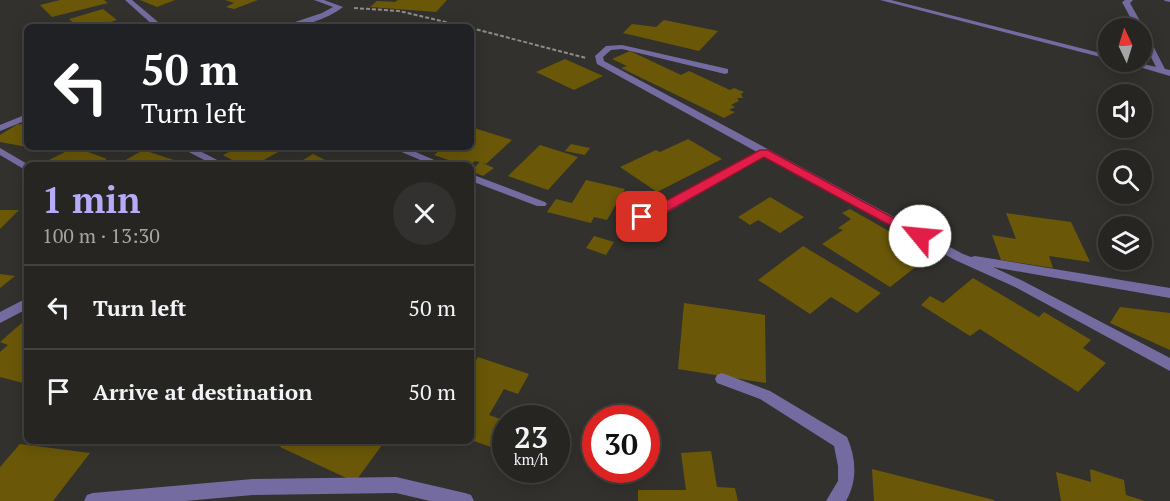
<!DOCTYPE html>
<meta charset="utf-8">
<style>
:root{--surface:#262522;--page:#32312f;--text:#f1f3f6;--muted:#a4a5a5;--line:#424240;--accent:#b6abf8}
body{margin:0;font-family:"PT Serif",serif;background:var(--page);color:var(--text);height:100vh;display:flex;flex-direction:column;font-size:22px;white-space:nowrap}
*{box-sizing:border-box;margin:0}
p{font-size:20px;color:var(--muted)}
.icon{flex:none;width:33px;height:33px;fill:none;stroke:currentColor;stroke-width:2;stroke-linecap:round;stroke-linejoin:round}
.map{position:relative;flex:1;overflow:hidden}
.details{position:absolute;left:24px;top:162px;width:450px;height:282px;display:flex;flex-direction:column;background:var(--surface);border-radius:9px;box-shadow:0 3px 15px #0003,0 0 0 2px var(--line)}
.details>*{flex:none}
.hud{position:absolute;left:24px;top:24px;width:450px;height:126px;border-radius:9px;box-shadow:0 3px 15px #0003,0 0 0 2px var(--line);background:#202124;color:#fff;overflow:hidden}
.needle{width:39px;rotate:356deg}
.fabs{position:absolute;left:1098px;top:18px;display:grid;gap:12px}
.fabs a{display:grid;place-items:center;width:54px;height:54px;border-radius:50%;background:var(--surface);box-shadow:0 3px 15px #0003,0 0 0 2px var(--line);font-size:30px}
.speed{position:absolute;left:492px;top:405px;display:flex;gap:12px;font-size:30px;font-weight:700;text-align:center}
.speed>*{display:grid;place-content:center;width:78px;height:78px;border-radius:50%;background:var(--surface);box-shadow:0 3px 15px #0003,0 0 0 2px var(--line);line-height:1}
.speed small{font-size:15px;font-weight:400}
.speed .limit{border:9px solid #d22;background:#fff;color:#111}
.pin{position:absolute;display:grid;place-items:center;width:51px;height:51px;color:#fff;margin:-26px;border-radius:12px;box-shadow:0 3px 9px #0006}
.me{position:absolute;width:66px;margin:-33px;rotate:298deg;stroke-linejoin:round;filter:drop-shadow(0 0 4px #0008)}
.turn{display:flex;align-items:center;gap:21px;height:126px;padding:0 18px;font-size:27px}
.turn .icon{width:78px;height:78px;stroke-width:2.5}
.turn b{display:block;font-size:42px;line-height:51px}
.round{display:grid;place-items:center;flex:none;width:63px;height:63px;border-radius:32px;background:var(--page)}
.overview{display:flex;align-items:center;justify-content:space-between;height:102px;padding:0 18px}
h1{font-size:36px;font-weight:700;line-height:45px;color:var(--accent)}
ul{padding:0;list-style:none}
li{display:flex;align-items:center;gap:18px;height:84px;padding:0 18px;border-top:2px solid var(--line)}
li div{flex:1}
li b{display:block;font-size:22px}
li em{font-style:normal}
.map>svg:first-child{display:block}
.building{fill:#6a5808}
.lines{fill:none;stroke-linecap:round;stroke-linejoin:round}
.path{stroke:#8c8c88;stroke-width:2;stroke-dasharray:4 2;stroke-linecap:butt}
.minor{fill:#746ca0;fill-rule:evenodd}
.tertiary{fill:#746ca0;fill-rule:evenodd}
.route{fill:#e11d48;stroke:#92132f;stroke-width:1.5}
</style>
<div class="map">
<svg width="1170" height="501" viewBox="0 0 1170 501">
<rect width="100%" height="100%" fill="#32312d"/>
<g class="building">
<path d="M 60,0 L 104,0 L 108,3 L 52,17 L 40,5 Z"/>
<path d="M 140,0 L 175,0 L 157,7 Z"/>
<path d="M 225,0 L 258,0 L 234,9 L 226,7 L 234,3 Z"/>
<path d="M 398,0 L 447,0 L 436,12 L 370,7 L 377,1 L 395,2 Z"/>
<path d="M 103,9 L 117,20 L 94,27 L 78,27 L 69,19 Z"/>
<path d="M 664,20 L 718,31 L 699,51 L 623,33 L 632,24 L 656,27 Z"/>
<path d="M 630,51 L 681,75 L 689,71 L 730,90 L 734,88 L 744,92 L 741,94 L 743,98 L 737,98 L 739,101 L 731,105 L 735,107 L 729,110 L 735,112 L 724,118 L 621,68 L 627,66 L 612,59 Z"/>
<path d="M 565,59 L 603,76 L 574,90 L 536,72 Z"/>
<path d="M 18,124 L 27,125 L 27,147 L 0,142 L 0,135 Z"/>
<path d="M 471,127 L 512,140 L 486,164 L 475,161 L 470,165 L 463,165 L 434,155 L 444,147 L 471,147 Z"/>
<path d="M 688,139 L 722,159 L 657,192 L 620,167 L 656,150 L 660,152 Z"/>
<path d="M 571,144 L 590,148 L 585,155 L 565,151 Z"/>
<path d="M 540,145 L 578,157 L 548,190 L 508,176 Z"/>
<path d="M 32,147 L 62,147 L 54,152 Z"/>
<path d="M 75,147 L 107,159 L 95,165 L 39,165 Z"/>
<path d="M 239,147 L 287,147 L 255,165 L 241,165 L 223,155 Z"/>
<path d="M 143,150 L 177,161 L 171,165 L 117,165 Z"/>
<path d="M 313,154 L 335,165 L 295,165 Z"/>
<path d="M 480,162 L 494,168 L 483,176 L 471,171 Z"/>
<path d="M 586,180 L 625,189 L 607,220 L 594,217 L 591,223 L 547,212 L 556,199 L 572,203 Z"/>
<path d="M 770,197 L 804,217 L 780,233 L 758,220 L 750,225 L 738,217 Z"/>
<path d="M 850,209 L 931,255 L 890,287 L 822,244 L 843,230 L 838,228 L 851,219 L 842,213 Z"/>
<path d="M 0,210 L 19,210 L 0,229 Z"/>
<path d="M 1006,213 L 1071,222 L 1090,262 L 1049,256 L 1053,268 L 1001,260 L 992,235 L 1016,239 Z"/>
<path d="M 594,236 L 614,242 L 606,255 L 586,248 Z"/>
<path d="M 803,246 L 881,293 L 857,313 L 831,297 L 810,314 L 758,280 Z"/>
<path d="M 0,274 L 15,276 L 0,288 Z"/>
<path d="M 973,278 L 1039,317 L 1044,312 L 1091,340 L 1083,348 L 1106,363 L 1078,392 L 980,329 L 970,336 L 921,305 L 930,296 L 943,303 Z"/>
<path d="M 684,303 L 765,315 L 766,383 L 678,369 Z"/>
<path d="M 1120,307 L 1170,313 L 1170,350 L 1110,323 Z"/>
<path d="M 24,321 L 27,321 L 27,384 L 0,377 L 0,352 L 8,345 L 0,342 Z"/>
<path d="M 478,357 L 529,374 L 518,394 L 504,389 L 489,415 L 506,421 L 506,444 L 502,451 L 471,440 L 471,368 Z"/>
<path d="M 285,441 L 385,441 L 355,482 L 280,447 Z"/>
<path d="M 20,444 L 90,453 L 53,501 L 0,501 L 0,467 Z"/>
<path d="M 711,451 L 717,487 L 735,488 L 738,501 L 638,501 L 638,490 L 686,490 L 681,453 Z"/>
<path d="M 872,469 L 994,500 L 994,501 L 874,501 Z"/>
<path d="M 1090,469 L 1124,480 L 1126,495 L 1145,501 L 1061,501 L 1056,472 L 1091,482 Z"/>
</g>
<g class="lines">
<g class="path">
<path d="M 354,8 L 399,11 L 467,27"/>
<path d="M 471,28 L 586,58"/>
</g>
<g class="minor">
<path d="M 125,0 L 132,0 L 164,27 L 155,27 Z"/>
<path d="M 314,0 L 324,0 L 343,7 C 327,20 301,27 280,27 L 322,13 L 333,7 Z"/>
<path d="M 1125,0 L 1133,0 L 1130,3 L 1144,28 L 1142,30 L 1146,32 L 1166,71 L 1165,73 L 1158,71 L 1142,39 L 1142,28 L 1136,28 L 1122,2 Z"/>
<path d="M 1164,0 L 1170,0 L 1170,2 L 1165,1 Z"/>
<path d="M 622,45 L 728,69 L 728,73 L 725,74 L 622,49 L 611,50 L 603,57 L 604,61 L 963,254 L 971,257 L 975,256 L 1170,288 L 1170,298 L 993,267 L 1023,281 L 1170,358 L 1170,371 L 1015,287 L 955,260 L 765,156 L 665,214 L 623,227 L 619,226 L 617,223 L 619,220 L 657,208 L 757,152 L 597,64 L 595,56 L 606,46 Z"/>
<path d="M 27,114 L 27,120 L 0,131 L 0,125 Z"/>
<path d="M 179,147 L 192,147 L 227,165 L 214,165 Z"/>
<path d="M 390,147 L 404,147 L 446,165 L 432,165 Z"/>
<path d="M 0,148 L 29,165 L 27,165 L 27,171 L 0,155 Z"/>
<path d="M 471,174 L 545,202 L 547,204 L 545,206 L 537,206 L 471,181 Z"/>
<path d="M 27,298 L 27,309 L 0,323 L 0,312 Z"/>
<path d="M 722,373 L 770,391 L 847,437 C 856,458 858,480 846,501 L 826,501 L 838,481 L 838,466 L 834,446 L 760,399 L 717,383 L 715,379 L 717,375 Z"/>
<path d="M 396,477 L 465,493 L 471,495 L 474,501 L 430,501 L 396,493 L 253,495 L 185,501 L 84,501 L 87,495 L 93,493 L 253,479 Z"/>
</g>
<g class="tertiary">
<path d="M 880,0 L 891,0 L 1108,55 L 1108,59 Z"/>
<path d="M 1122,62 L 1134,62 L 1170,70 L 1170,76 Z"/>
</g>
</g>
<path class="route" d="M 760,150 L 768,150 L 927,236 L 920,241 L 915,239 L 764,157 L 665,213 L 642,221 L 636,217 Z"/>
</svg>
<div class="fabs">
<a><svg class="needle" viewBox="-14 -14 28 28"><path d="M0-13l5 13h-10z" fill="#e53935"/><path d="M0 13l5-13h-10z" fill="#a4a5a5"/></svg></a>
<a><svg class="icon" aria-label="sound" viewBox="0 0 24 24"><path d="M4 9h4l5-4v14l-5-4H4zM17 9q2 3 0 6"/></svg></a>
<a><svg class="icon" aria-label="search" viewBox="0 0 24 24"><circle cx="10" cy="10" r="6"/><path d="M15 15l6 6"/></svg></a>
<a><svg class="icon" aria-label="layers" viewBox="0 0 24 24"><path d="M12 4l9 5-9 5-9-5zM3 14l9 5 9-5"/></svg></a>
</div>
<div class="speed"><div>23<small>km/h</small></div><div class="limit">30</div></div>
<div class="pin" style="left:642px;top:217px;background:#d93025"><svg class="icon" aria-label="arrive" viewBox="0 0 24 24"><path d="M6 21V4h12l-3 4 3 4H6"/></svg></div>
<svg class="me" style="left:920px;top:236px" viewBox="-20 -20 40 40"><circle r="19" fill="#fff"/><path d="M0-13L10 11 0 6-10 11z" fill="#e11d48"/></svg>
<div class="hud">
<div class="turn"><svg class="icon" aria-label="left" viewBox="0 0 24 24"><path d="M17 20v-9H6M10 6l-5 5 5 5"/></svg><div><b>50 m</b>Turn left</div></div>
</div>
<section class="details">
<div class="overview"><div><h1>1 min</h1><p>100 m · 13:30</p></div><a class="round"><svg class="icon" aria-label="close" viewBox="0 0 24 24"><path d="M6 6l12 12M18 6L6 18"/></svg></a></div>
<ul>
<li><svg class="icon" aria-label="left" viewBox="0 0 24 24"><path d="M17 20v-9H6M10 6l-5 5 5 5"/></svg><div><b>Turn left</b></div><em>50 m</em></li>
<li><svg class="icon" aria-label="arrive" viewBox="0 0 24 24"><path d="M6 21V4h12l-3 4 3 4H6"/></svg><div><b>Arrive at destination</b></div><em>50 m</em></li>
</ul>
</section>
</div>
